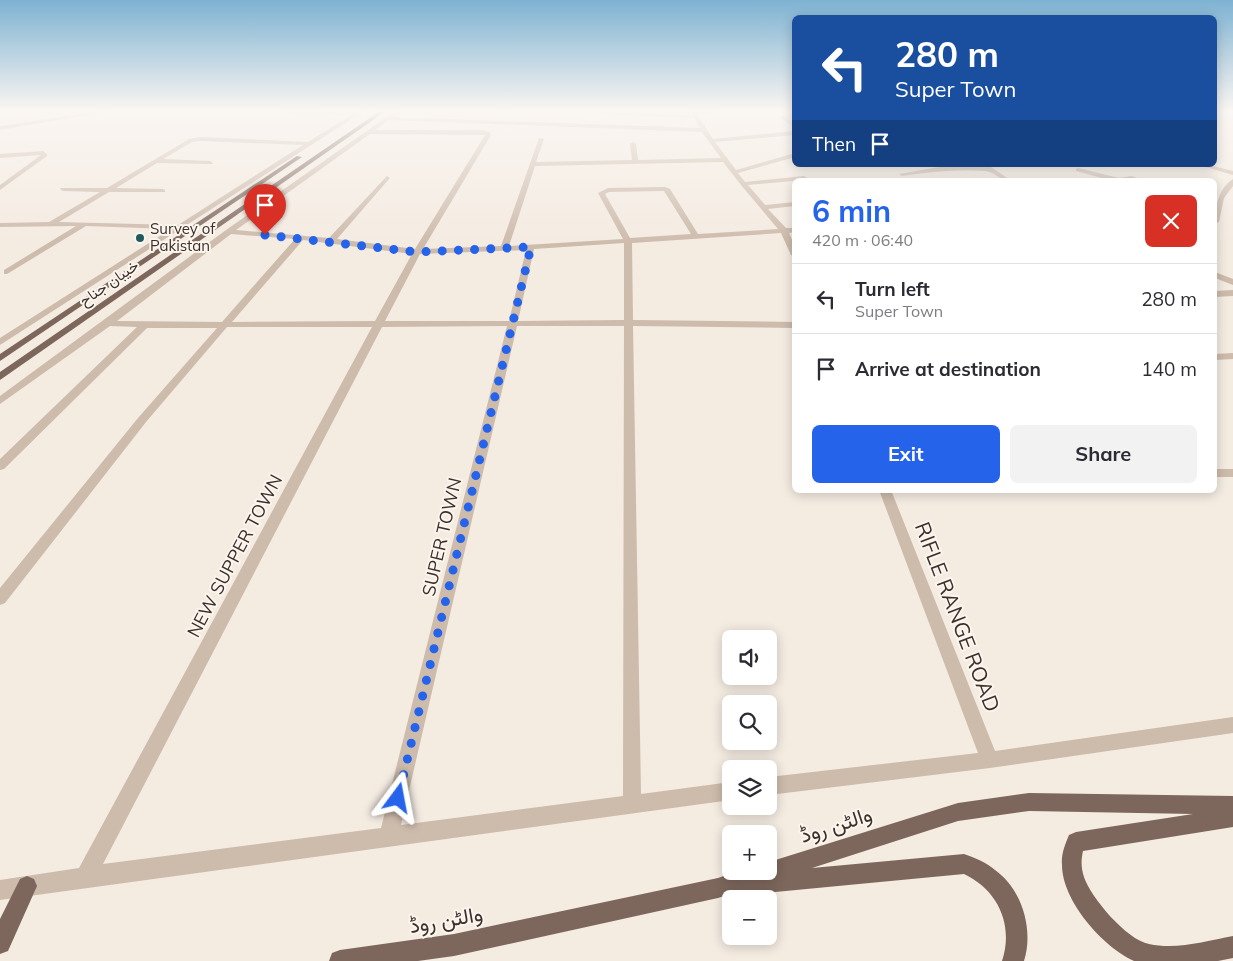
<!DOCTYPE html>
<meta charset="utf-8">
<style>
:root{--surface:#fff;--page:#f2f2f3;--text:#2b2b33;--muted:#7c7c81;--line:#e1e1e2;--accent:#2563eb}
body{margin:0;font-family:Mulish,Vazirmatn,sans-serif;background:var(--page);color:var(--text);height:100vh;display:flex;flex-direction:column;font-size:19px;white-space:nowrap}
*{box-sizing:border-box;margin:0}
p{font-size:16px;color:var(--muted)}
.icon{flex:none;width:28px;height:28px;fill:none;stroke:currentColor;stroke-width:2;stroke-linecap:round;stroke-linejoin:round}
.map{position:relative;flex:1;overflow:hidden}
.drawer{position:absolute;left:792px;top:178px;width:425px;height:315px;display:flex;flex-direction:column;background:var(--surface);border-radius:8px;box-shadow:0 2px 12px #0003}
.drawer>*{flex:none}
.guide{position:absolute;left:792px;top:15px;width:425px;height:152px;border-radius:8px;box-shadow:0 2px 12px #0003;background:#1a4fa0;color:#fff;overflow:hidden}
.buttons{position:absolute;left:722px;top:630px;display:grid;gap:10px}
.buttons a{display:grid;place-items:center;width:55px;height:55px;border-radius:8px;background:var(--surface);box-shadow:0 2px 12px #0003;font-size:25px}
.pin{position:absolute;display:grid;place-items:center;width:42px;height:42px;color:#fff;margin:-51px -21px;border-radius:50% 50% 50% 0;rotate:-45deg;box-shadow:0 0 5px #0007}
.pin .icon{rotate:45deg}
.me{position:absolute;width:55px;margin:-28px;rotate:13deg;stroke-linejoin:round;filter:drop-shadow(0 0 4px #0008)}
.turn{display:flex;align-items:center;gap:18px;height:105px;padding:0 20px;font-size:22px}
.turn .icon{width:65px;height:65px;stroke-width:2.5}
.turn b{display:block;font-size:35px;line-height:42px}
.then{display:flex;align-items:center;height:48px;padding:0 20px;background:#0003;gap:10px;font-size:19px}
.round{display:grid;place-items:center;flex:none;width:52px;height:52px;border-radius:8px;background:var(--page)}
.summary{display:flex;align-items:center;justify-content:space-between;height:85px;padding:0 20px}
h1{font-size:30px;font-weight:700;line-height:38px;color:var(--accent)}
.button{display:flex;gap:10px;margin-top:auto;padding:10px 20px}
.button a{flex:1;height:58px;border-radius:8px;background:var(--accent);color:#fff;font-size:20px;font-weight:700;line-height:58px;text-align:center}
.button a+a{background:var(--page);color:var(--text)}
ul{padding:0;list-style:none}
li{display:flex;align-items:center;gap:15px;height:70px;padding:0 20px;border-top:1px solid var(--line)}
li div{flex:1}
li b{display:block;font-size:19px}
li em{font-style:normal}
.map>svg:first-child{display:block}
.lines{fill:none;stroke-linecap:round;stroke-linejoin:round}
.minor{fill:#cdbbac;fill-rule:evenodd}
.major{fill:#7d675c;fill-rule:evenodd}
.route{stroke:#2563eb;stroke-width:9;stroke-dasharray:0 16.2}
.poi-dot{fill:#1f5a5e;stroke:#fbf5ee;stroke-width:2}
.labels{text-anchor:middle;stroke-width:4;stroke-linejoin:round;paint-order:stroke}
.far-poi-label{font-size:15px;fill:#3b302b;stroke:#fbf5ee;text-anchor:start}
.far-street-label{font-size:15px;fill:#3b302b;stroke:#fbf5ee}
.street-label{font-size:18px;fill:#3b302b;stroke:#fbf5ee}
.near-street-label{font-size:21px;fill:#3b302b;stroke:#fbf5ee}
</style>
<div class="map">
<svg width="1233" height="961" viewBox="0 0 1233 961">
<rect width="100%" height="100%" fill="#f4ebe1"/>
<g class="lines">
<g class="minor">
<path d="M 101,111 L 111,111 L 0,130 L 0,126 Z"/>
<path d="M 280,111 L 355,112 L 364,111 L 0,345 L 0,338 L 171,229 L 86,226 L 7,274 L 4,274 L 4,270 L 76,226 L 0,227 L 0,223 L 49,222 L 100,192 L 63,191 L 60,189 L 61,188 L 107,188 L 189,139 L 200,137 L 308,142 L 351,115 L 282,113 ZM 200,141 L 303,145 L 178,225 L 59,222 L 109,192 L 165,192 L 165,190 L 163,189 L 116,188 L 157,163 L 213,164 L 211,161 L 163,159 L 192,142 Z"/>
<path d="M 395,111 L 401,111 L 393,117 L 700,128 L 694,118 L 543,111 L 692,115 L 690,111 L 716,111 L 714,113 L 697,114 L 713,139 L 795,131 L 795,135 L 715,142 L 736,170 L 795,153 L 795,157 L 738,173 L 745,182 L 804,176 L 807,178 L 804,180 L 748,185 L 765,205 L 795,202 L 795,206 L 768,209 L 786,228 L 795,228 L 795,232 L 789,233 L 795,246 L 795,257 L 791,255 L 781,233 L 632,243 L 633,320 L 795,322 L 795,328 L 633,326 L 641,794 L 731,782 L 731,800 L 0,900 L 0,880 L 79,868 L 372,327 L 227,327 L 146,422 L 5,603 L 0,605 L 0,588 L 138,418 L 217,328 L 147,328 L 4,469 L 0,470 L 0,459 L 137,327 L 110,326 L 0,404 L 0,396 L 226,230 ZM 389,120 L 702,132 L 721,158 L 638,160 L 636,144 L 633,142 L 630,144 L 632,160 L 536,162 L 544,139 L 539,138 L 501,246 L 423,249 L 491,135 L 489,132 L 481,130 L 375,130 ZM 370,134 L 485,135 L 415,249 L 337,239 L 389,179 L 390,178 L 387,176 L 329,238 L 236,230 ZM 723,162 L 741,185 L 778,229 L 698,234 L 670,189 L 665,187 L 608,188 L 598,193 L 623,239 L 509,246 L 535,166 ZM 664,191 L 691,234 L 630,238 L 605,194 L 609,192 ZM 231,234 L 295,239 L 222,322 L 117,321 ZM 303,240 L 412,254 L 375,321 L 232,322 ZM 624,243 L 624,320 L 518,321 L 534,249 ZM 526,250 L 509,321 L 385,321 L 420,254 ZM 507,326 L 381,828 L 103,864 L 382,327 ZM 517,326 L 624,326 L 623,796 L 401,825 Z"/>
<path d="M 496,111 L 508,111 L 505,113 Z"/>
<path d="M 782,115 L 795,124 L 795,128 L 780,118 Z"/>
<path d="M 43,151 L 47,154 L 47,156 L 0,190 L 0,185 L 41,155 L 0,158 L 0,154 Z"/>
<path d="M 987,165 L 993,165 L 991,167 L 1010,180 C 999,180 995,172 985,171 C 957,169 930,172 902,176 L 899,174 L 945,166 L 986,167 Z"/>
<path d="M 1199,165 L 1209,165 L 1233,171 L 1233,175 Z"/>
<path d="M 1078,168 L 1119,178 L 1131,176 L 1144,180 L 1109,180 L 1076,171 L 1076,169 Z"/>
<path d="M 1233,179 L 1233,186 L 1224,198 L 1219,222 L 1215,224 C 1215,207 1218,189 1233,179 Z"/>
<path d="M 1215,272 L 1233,279 L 1233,285 L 1215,278 Z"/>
<path d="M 1233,290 L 1233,296 L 1215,297 L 1215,291 Z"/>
<path d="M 1233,353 L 1233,359 L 1215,360 L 1215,354 Z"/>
<rect x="1215" y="469" width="18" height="8"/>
<path d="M 879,490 L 891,490 L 995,751 L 1233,717 L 1233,733 L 990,768 L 769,795 L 769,777 L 978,753 Z"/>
</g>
<g class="major">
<path d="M 380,111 L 386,111 L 0,380 L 0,372 Z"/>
<path d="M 297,156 L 302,157 L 0,361 L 0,354 Z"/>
<path d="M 1029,793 L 1233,796 L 1233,827 L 1083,851 C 1081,860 1081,868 1084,877 C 1091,898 1127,940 1149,944 C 1177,950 1206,941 1233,936 L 1233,958 L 1218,961 L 1134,961 C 1103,947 1062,901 1062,865 C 1061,854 1065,845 1069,835 L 1076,832 L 1193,814 L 1029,811 L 958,821 L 812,868 L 964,854 C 975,858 986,862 995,870 C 1022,889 1034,930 1024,961 L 1002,961 C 1014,925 998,890 964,874 L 744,895 L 737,892 L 718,898 L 454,956 L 418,961 L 329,961 L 332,953 L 340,950 L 454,934 L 718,878 L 738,871 L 769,871 L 769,862 L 958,803 Z"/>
<path d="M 27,876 L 34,879 L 37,886 L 8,951 L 0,954 L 0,919 L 20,879 Z"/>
</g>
</g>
<linearGradient id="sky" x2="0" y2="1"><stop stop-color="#7eb2d2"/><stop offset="0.45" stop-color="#faf6f2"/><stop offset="1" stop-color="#faf6f2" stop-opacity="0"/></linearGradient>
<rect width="1233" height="245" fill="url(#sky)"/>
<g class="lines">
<path class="route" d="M 265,235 L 417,252 L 531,247 L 398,798"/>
</g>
<circle class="poi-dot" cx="140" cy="238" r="5"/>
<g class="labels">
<g class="far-poi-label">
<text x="150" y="234">Survey of<tspan x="150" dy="17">Pakistan</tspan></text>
</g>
<g class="far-street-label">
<text transform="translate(109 283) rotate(-35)" y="5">خیبان جناح</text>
</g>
<g class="street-label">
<text transform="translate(442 537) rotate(-77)" y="6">SUPER TOWN</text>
<text transform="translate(235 556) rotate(-62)" y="6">NEW SUPPER TOWN</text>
</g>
<g class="near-street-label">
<text transform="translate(957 617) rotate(69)" y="7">RIFLE RANGE ROAD</text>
<text transform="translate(836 825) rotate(-18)" y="7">والٹن روڈ</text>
<text transform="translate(446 920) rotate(-10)" y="7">والٹن روڈ</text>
</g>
</g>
</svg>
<div class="buttons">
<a><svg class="icon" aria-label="sound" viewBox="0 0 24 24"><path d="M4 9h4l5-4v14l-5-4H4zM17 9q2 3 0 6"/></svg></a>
<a><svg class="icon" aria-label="search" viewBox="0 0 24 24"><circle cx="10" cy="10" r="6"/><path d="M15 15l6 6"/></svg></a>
<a><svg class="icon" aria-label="layers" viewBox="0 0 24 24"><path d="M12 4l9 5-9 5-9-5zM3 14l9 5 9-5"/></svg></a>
<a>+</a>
<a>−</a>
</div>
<div class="pin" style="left:265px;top:235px;background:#d93025"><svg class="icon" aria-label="arrive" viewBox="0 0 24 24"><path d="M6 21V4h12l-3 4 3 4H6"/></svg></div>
<svg class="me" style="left:398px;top:798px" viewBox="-20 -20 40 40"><path d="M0-17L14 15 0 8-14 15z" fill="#2563eb" stroke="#fff" stroke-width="4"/></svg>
<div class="guide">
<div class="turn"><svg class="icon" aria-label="left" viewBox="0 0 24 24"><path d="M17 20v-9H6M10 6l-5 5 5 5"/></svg><div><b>280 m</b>Super Town</div></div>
<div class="then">Then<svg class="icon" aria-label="arrive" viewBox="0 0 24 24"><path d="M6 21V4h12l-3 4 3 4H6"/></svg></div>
</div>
<section class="drawer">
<div class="summary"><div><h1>6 min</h1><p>420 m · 06:40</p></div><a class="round" style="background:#d93025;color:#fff"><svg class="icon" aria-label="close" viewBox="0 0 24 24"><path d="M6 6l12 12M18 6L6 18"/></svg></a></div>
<ul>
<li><svg class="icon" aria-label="left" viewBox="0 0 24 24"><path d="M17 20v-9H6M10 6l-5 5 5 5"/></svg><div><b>Turn left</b><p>Super Town</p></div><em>280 m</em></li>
<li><svg class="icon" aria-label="arrive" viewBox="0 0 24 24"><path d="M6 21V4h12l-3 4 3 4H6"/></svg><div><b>Arrive at destination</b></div><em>140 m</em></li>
</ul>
<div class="button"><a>Exit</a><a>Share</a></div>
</section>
</div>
